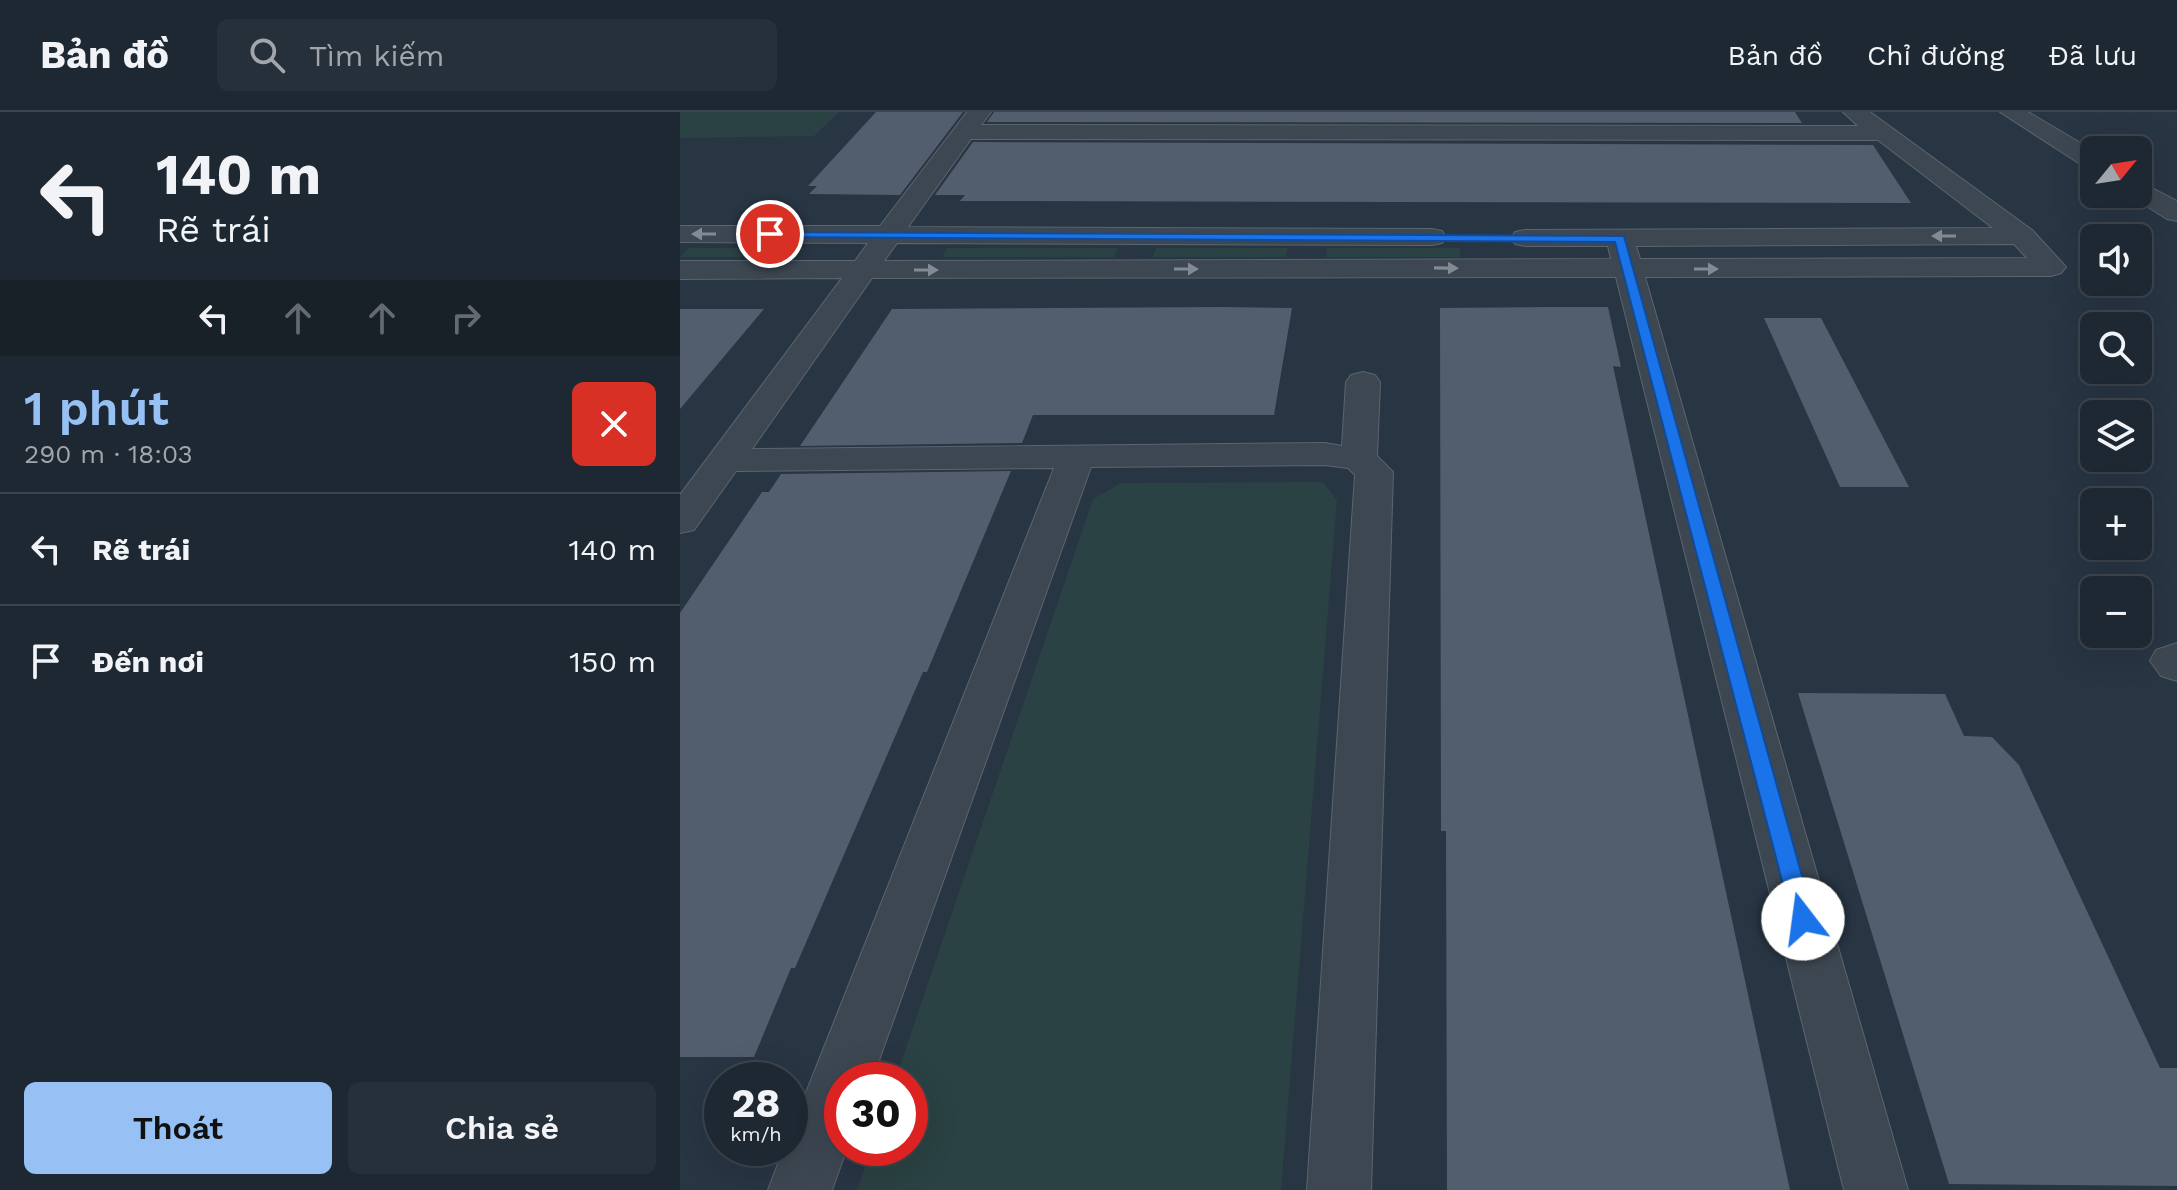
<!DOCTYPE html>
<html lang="vi">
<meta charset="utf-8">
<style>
:root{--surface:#1e2832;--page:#26303a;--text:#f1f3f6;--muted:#a1a6ac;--line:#3c444d;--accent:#97c0f4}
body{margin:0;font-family:"Work Sans",sans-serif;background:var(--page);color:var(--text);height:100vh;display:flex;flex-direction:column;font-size:30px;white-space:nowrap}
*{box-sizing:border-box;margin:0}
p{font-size:26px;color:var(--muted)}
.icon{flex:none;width:44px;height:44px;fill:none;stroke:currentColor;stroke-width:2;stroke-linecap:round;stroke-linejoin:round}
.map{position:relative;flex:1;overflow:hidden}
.sheet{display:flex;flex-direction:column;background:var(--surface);width:680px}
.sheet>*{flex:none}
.hud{background:#1e2832;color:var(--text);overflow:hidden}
.needle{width:52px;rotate:60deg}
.buttons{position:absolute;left:1400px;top:24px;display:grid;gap:16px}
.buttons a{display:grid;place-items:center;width:72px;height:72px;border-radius:12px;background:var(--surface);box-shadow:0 8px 32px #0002,0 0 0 2px var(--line);font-size:40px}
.speed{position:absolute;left:24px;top:950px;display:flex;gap:16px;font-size:40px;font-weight:700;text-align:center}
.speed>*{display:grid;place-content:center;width:104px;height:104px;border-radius:50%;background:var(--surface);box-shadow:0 8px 32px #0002,0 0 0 2px var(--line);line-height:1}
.speed small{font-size:20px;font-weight:400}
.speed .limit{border:12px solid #d22;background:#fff;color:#111}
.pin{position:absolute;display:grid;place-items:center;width:68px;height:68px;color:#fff;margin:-34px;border:4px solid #fff;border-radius:50%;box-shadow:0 2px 8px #0007}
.me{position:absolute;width:88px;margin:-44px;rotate:345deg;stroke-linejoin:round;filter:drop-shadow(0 0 6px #0008)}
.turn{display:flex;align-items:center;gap:28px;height:168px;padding:0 24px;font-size:36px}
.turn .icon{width:104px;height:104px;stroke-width:2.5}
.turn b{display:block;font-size:56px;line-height:68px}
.lanes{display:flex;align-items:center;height:76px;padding:0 24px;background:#0003;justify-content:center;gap:40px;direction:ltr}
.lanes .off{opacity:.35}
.round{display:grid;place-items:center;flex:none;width:84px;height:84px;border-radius:12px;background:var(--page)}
.summary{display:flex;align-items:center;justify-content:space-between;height:136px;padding:0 24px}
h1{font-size:48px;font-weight:600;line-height:60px;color:var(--accent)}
.button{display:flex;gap:16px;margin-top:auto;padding:16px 24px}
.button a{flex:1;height:92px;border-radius:12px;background:var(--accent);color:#111;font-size:32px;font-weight:600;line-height:92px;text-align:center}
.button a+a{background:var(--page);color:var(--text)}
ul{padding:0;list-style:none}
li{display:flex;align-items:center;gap:24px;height:112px;padding:0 24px;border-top:2px solid var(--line)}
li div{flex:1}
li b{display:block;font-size:30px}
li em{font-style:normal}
header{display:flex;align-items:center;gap:48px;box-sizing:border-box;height:112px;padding:0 40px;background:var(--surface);border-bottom:2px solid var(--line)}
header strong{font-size:38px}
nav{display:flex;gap:44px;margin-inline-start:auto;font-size:28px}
.search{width:560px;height:72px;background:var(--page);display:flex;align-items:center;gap:20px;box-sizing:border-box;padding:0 28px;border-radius:12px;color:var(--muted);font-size:30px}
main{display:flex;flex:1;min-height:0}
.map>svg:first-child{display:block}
.green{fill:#2a4243}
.building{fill:#525e6d}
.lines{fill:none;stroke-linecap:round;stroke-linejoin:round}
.street-casing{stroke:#5b6570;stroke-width:2}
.street{fill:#3d4752;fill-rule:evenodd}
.oneway{fill:#828b95}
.route{fill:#1a73e8;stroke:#114b97;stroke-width:2}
</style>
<header>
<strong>Bản đồ</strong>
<div class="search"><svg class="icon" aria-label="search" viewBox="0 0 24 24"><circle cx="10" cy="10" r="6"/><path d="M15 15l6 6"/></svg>Tìm kiếm</div>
<nav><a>Bản đồ</a><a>Chỉ đường</a><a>Đã lưu</a></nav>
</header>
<main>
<section class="sheet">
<div class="hud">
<div class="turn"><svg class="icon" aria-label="left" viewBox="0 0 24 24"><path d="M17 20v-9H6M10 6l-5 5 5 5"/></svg><div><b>140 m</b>Rẽ trái</div></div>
<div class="lanes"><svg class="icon" aria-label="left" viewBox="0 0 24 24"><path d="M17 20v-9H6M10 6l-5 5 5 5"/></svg><svg class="icon off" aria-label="ahead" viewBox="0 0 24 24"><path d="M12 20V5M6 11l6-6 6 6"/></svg><svg class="icon off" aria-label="ahead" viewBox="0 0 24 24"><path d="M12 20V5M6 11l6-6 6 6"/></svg><svg class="icon off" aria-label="right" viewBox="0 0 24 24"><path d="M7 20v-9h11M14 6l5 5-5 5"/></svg></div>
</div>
<div class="summary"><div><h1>1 phút</h1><p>290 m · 18:03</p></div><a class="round" style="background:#d93025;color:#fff"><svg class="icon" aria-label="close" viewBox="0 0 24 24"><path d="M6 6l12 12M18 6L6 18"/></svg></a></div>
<ul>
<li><svg class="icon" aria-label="left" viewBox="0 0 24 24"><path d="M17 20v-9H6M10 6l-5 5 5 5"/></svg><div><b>Rẽ trái</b></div><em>140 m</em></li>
<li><svg class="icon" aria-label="arrive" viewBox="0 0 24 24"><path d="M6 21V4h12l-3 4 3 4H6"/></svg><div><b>Đến nơi</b></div><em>150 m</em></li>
</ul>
<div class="button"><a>Thoát</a><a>Chia sẻ</a></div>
</section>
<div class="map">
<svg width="1497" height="1078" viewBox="0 0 1497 1078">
<rect width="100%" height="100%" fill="#283543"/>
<g class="green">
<path d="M 0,0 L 159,0 L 134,24 L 0,26 Z"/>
<path d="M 8,136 L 125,136 L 117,145 L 0,145 Z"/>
<path d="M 267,136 L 438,136 L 434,145 L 262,145 Z"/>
<path d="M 476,136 L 608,136 L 606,145 L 473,145 Z"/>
<path d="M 647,136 L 780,136 L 780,145 L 646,145 Z"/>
<path d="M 643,370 L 657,388 L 601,1078 L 177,1078 L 192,1036 L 230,1036 L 230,968 L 215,968 L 413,387 L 441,371 Z"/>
</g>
<g class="building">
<path d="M 196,0 L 283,0 L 220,83 L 129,82 L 137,74 L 128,74 Z"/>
<path d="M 314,0 L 1115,0 L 1122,11 L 307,10 Z"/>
<path d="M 293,30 L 1193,33 L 1231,91 L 280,89 L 285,83 L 255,83 Z"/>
<path d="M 540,195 L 612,196 L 594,303 L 353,303 L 342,331 L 120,334 L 212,197 Z"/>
<path d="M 871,195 L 928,195 L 941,255 L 933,254 L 1110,1078 L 767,1078 L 766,719 L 761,719 L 760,196 Z"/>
<path d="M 0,197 L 84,197 L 0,297 Z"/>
<path d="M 1084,206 L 1141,206 L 1229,375 L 1160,375 Z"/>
<path d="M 331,359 L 247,560 L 243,560 L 115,856 L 111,856 L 74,945 L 0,945 L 0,501 L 82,380 L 89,380 L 101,362 Z"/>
<path d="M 1118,581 L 1265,582 L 1284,624 L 1312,625 L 1339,653 L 1480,956 L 1497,956 L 1497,1074 L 1269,1072 Z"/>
</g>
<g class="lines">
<defs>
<g id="street">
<path d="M 287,0 L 311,0 L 301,13 L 1178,14 L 1163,0 L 1190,0 L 1352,118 L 1386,155 L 1381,161 L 1371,164 L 965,165 L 1228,1078 L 1164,1078 L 936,165 L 192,166 L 72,337 L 645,331 L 662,334 L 666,270 L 671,263 L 683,260 L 695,263 L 700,270 L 697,344 L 713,360 L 691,1078 L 627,1078 L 675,363 L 668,356 L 645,353 L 411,355 L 192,968 L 162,968 L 162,1036 L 167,1036 L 152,1078 L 88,1078 L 104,1036 L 110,1036 L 110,1021 L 374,356 L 56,359 L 14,418 L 0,421 L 0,383 L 162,166 L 0,167 L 0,149 L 175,149 L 188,131 L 0,130 L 0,114 L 200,114 ZM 291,27 L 1198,28 L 1313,116 L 845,118 L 835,120 L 831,126 L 835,132 L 845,134 L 928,134 L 931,147 L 204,149 L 217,131 L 752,133 L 762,131 L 766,125 L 762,119 L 752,117 L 228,115 ZM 1334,132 L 1347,146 L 960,147 L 956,134 Z"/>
<path d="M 1320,0 L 1348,0 L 1414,39 L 1414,58 L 1405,55 Z"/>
<path d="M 1458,69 L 1497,89 L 1497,109 L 1487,107 L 1449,83 L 1458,82 Z"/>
<path d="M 1497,531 L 1497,569 L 1481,564 L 1470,549 L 1476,538 Z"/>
</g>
</defs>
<use href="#street" class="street-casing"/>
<use href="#street" class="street"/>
</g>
<defs><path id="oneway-solid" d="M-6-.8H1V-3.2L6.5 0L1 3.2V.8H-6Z" transform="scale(2)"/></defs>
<g class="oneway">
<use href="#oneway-solid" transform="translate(24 122) rotate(180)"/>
<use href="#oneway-solid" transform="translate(1264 124) rotate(180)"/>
<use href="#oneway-solid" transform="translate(766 156) rotate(1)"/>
<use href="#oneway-solid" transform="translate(506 157)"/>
<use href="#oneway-solid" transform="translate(1026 157)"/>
<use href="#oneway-solid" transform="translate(246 158)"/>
</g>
<path class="route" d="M 86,120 L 944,124 L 1134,807 L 1131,814 L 1123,816 L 1115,814 L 1112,807 L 935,130 L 90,125 L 84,122 Z"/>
</svg>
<div class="buttons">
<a><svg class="needle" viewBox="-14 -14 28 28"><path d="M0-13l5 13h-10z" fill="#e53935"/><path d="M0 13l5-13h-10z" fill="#a1a6ac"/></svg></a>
<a><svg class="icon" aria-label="sound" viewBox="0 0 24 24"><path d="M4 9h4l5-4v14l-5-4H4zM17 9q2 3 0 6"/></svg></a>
<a><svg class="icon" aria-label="search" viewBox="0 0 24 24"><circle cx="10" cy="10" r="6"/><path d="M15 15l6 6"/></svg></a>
<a><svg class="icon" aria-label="layers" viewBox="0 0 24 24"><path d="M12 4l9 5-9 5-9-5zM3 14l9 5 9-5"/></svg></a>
<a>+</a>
<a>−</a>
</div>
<div class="speed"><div>28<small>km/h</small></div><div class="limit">30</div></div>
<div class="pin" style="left:90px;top:122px;background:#d93025"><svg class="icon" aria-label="arrive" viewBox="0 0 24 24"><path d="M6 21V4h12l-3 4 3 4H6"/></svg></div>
<svg class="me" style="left:1123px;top:807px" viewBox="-20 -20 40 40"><circle r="19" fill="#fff"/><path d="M0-13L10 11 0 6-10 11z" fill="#1a73e8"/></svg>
</div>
</main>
